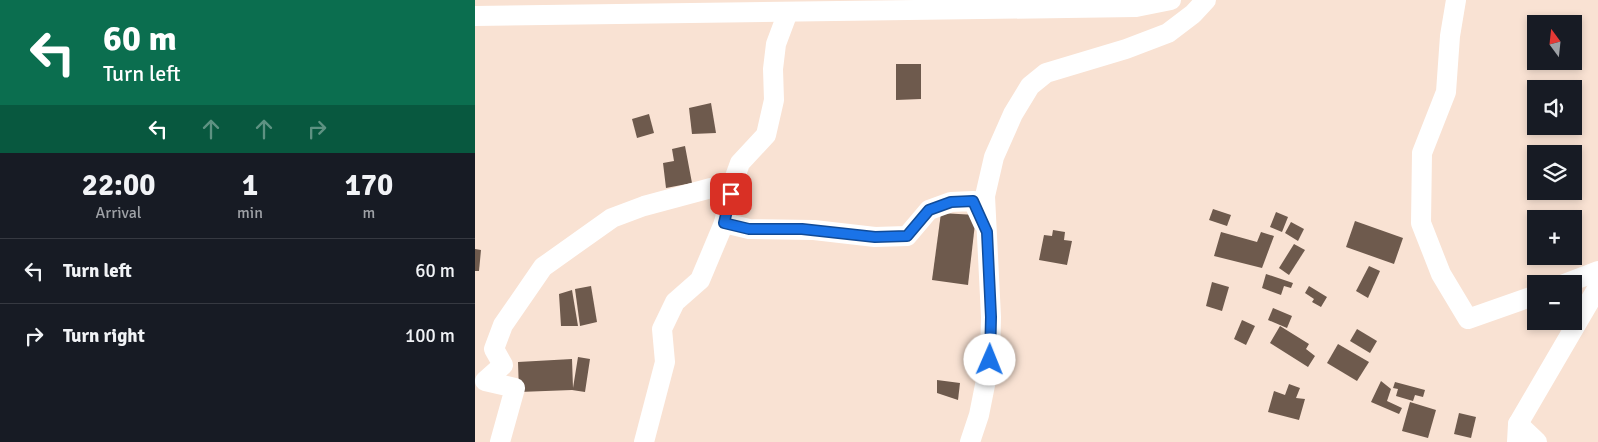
<!DOCTYPE html>
<meta charset="utf-8">
<style>
:root{--surface:#171b24;--page:#20242c;--text:#f1f3f6;--muted:#9ea1a6;--line:#363941}
body{margin:0;font-family:Signika,sans-serif;background:var(--page);color:var(--text);height:100vh;display:flex;flex-direction:column;font-size:19px;white-space:nowrap}
*{box-sizing:border-box;margin:0}
p{font-size:16px;color:var(--muted)}
.icon{flex:none;width:28px;height:28px;fill:none;stroke:currentColor;stroke-width:2;stroke-linecap:round;stroke-linejoin:round}
.map{position:relative;flex:1;overflow:hidden}
.details{display:flex;flex-direction:column;background:var(--surface);width:475px}
.details>*{flex:none}
.guide{background:#0b6e4f;color:#fff;overflow:hidden}
.needle{width:32px;rotate:345deg}
.buttons{position:absolute;left:1052px;top:15px;display:grid;gap:10px}
.buttons a{display:grid;place-items:center;width:55px;height:55px;border-radius:0px;background:var(--surface);box-shadow:0 2px 8px #0003;font-size:25px}
.pin{position:absolute;display:grid;place-items:center;width:42px;height:42px;color:#fff;margin:-21px;border-radius:10px;box-shadow:0 2px 8px #0006}
.me{position:absolute;width:55px;margin:-28px;rotate:1deg;stroke-linejoin:round;filter:drop-shadow(0 0 4px #0008)}
.turn{display:flex;align-items:center;gap:18px;height:105px;padding:0 20px;font-size:22px}
.turn .icon{width:65px;height:65px;stroke-width:2.5}
.turn b{display:block;font-size:35px;line-height:42px}
.lanes{display:flex;align-items:center;height:48px;padding:0 20px;background:#0003;justify-content:center;gap:25px;direction:ltr}
.lanes .off{opacity:.35}
.eta{display:flex;justify-content:space-evenly;align-items:center;height:85px;text-align:center}
.eta b{font-size:30px;font-weight:700;line-height:35px}
ul{padding:0;list-style:none}
li{display:flex;align-items:center;gap:15px;height:65px;padding:0 20px;border-top:1px solid var(--line)}
li div{flex:1}
li b{display:block;font-size:19px}
li em{font-style:normal}
main{display:flex;flex:1;min-height:0}
.map>svg:first-child{display:block}
.building{fill:#6e5a4d}
.lines{fill:none;stroke-linecap:round;stroke-linejoin:round}
.minor{stroke:#fff;stroke-width:20}
.route-casing{stroke:#114b97;stroke-width:12}
.route{stroke:#1a73e8;stroke-width:9}
</style>
<main>
<section class="details">
<div class="guide">
<div class="turn"><svg class="icon" aria-label="left" viewBox="0 0 24 24"><path d="M17 20v-9H6M10 6l-5 5 5 5"/></svg><div><b>60 m</b>Turn left</div></div>
<div class="lanes"><svg class="icon" aria-label="left" viewBox="0 0 24 24"><path d="M17 20v-9H6M10 6l-5 5 5 5"/></svg><svg class="icon off" aria-label="ahead" viewBox="0 0 24 24"><path d="M12 20V5M6 11l6-6 6 6"/></svg><svg class="icon off" aria-label="ahead" viewBox="0 0 24 24"><path d="M12 20V5M6 11l6-6 6 6"/></svg><svg class="icon off" aria-label="right" viewBox="0 0 24 24"><path d="M7 20v-9h11M14 6l5 5-5 5"/></svg></div>
</div>
<div class="eta">
<div><b>22:00</b><p>Arrival</p></div>
<div><b>1</b><p>min</p></div>
<div><b>170</b><p>m</p></div>
</div>
<ul>
<li><svg class="icon" aria-label="left" viewBox="0 0 24 24"><path d="M17 20v-9H6M10 6l-5 5 5 5"/></svg><div><b>Turn left</b></div><em>60 m</em></li>
<li><svg class="icon" aria-label="right" viewBox="0 0 24 24"><path d="M7 20v-9h11M14 6l5 5-5 5"/></svg><div><b>Turn right</b></div><em>100 m</em></li>
</ul>
</section>
<div class="map">
<svg width="1123" height="442" viewBox="0 0 1123 442">
<rect width="100%" height="100%" fill="#f9e2d3"/>
<g class="building">
<path d="M 421,64 L 446,64 L 446,99 L 421,100 Z"/>
<path d="M 236,103 L 241,133 L 217,134 L 214,108 Z"/>
<path d="M 174,114 L 179,133 L 162,138 L 157,119 Z"/>
<path d="M 210,146 L 217,183 L 191,188 L 188,163 L 199,161 L 197,149 Z"/>
<path d="M 738,209 L 756,215 L 752,226 L 734,220 Z"/>
<path d="M 801,212 L 813,217 L 807,232 L 795,227 Z"/>
<path d="M 466,213 L 501,215 L 493,285 L 457,280 Z"/>
<path d="M 880,221 L 928,238 L 919,264 L 871,247 Z"/>
<path d="M 816,222 L 829,229 L 823,241 L 810,233 Z"/>
<path d="M 578,230 L 590,232 L 589,240 L 597,241 L 592,265 L 564,260 L 569,235 L 577,236 Z"/>
<path d="M 746,232 L 782,242 L 786,232 L 799,236 L 787,268 L 739,256 Z"/>
<path d="M 819,244 L 830,250 L 814,275 L 804,268 Z"/>
<path d="M 0,249 L 6,250 L 4,271 L 0,271 Z"/>
<path d="M 894,266 L 905,271 L 893,298 L 881,291 Z"/>
<path d="M 791,274 L 818,283 L 816,288 L 809,286 L 806,295 L 787,288 Z"/>
<path d="M 737,282 L 754,287 L 747,311 L 731,306 Z"/>
<path d="M 116,286 L 122,322 L 105,326 L 100,289 Z"/>
<path d="M 834,286 L 852,297 L 846,307 L 837,302 L 839,299 L 830,293 Z"/>
<path d="M 97,290 L 103,326 L 86,326 L 84,294 Z"/>
<path d="M 798,308 L 817,316 L 812,328 L 793,320 Z"/>
<path d="M 767,320 L 780,326 L 771,345 L 759,339 Z"/>
<path d="M 805,326 L 834,344 L 831,349 L 840,356 L 833,367 L 795,343 Z"/>
<path d="M 882,329 L 902,341 L 895,353 L 875,341 Z"/>
<path d="M 863,344 L 894,362 L 882,381 L 852,363 Z"/>
<path d="M 103,357 L 115,359 L 110,392 L 97,390 L 44,392 L 43,362 L 97,359 L 98,388 Z"/>
<path d="M 462,380 L 485,383 L 483,400 L 462,393 Z"/>
<path d="M 906,381 L 916,389 L 912,401 L 927,408 L 924,414 L 896,402 Z"/>
<path d="M 920,382 L 950,390 L 948,397 L 940,395 L 938,401 L 921,396 L 923,389 L 918,388 Z"/>
<path d="M 814,384 L 825,388 L 821,398 L 830,399 L 824,420 L 793,412 L 799,391 L 810,395 Z"/>
<path d="M 935,402 L 961,410 L 953,438 L 927,431 Z"/>
<path d="M 984,413 L 1001,417 L 996,438 L 979,434 Z"/>
</g>
<g class="lines">
<g class="minor">
<path d="M 981,0 L 975,36 L 971,92 L 947,153 L 946,223 L 966,274 L 993,319 L 1061,295"/>
<path d="M 0,16 L 661,7 L 696,0"/>
<path d="M 259,179 L 249,223 L 274,229 L 339,230 L 400,237 L 432,236 L 454,210 L 476,202 L 498,201 L 508,223"/>
<path d="M 1089,284 L 1123,271"/>
<path d="M 1043,424 L 1062,442"/>
<path d="M 25,442 L 40,388 L 10,381 L 28,365 L 19,349 L 28,325 L 68,267 L 137,218 L 169,206 L 236,188 L 256,188 L 265,163 L 291,135 L 299,100 L 298,69 L 301,44 L 313,12"/>
<path d="M 169,442 L 190,362 L 187,329 L 200,302 L 225,280 L 249,223"/>
<path d="M 495,442 L 504,415 L 515,360 L 516,317 L 510,196 L 519,157 L 538,114 L 555,86 L 571,73 L 651,49 L 693,33 L 718,14 L 731,0"/>
<path d="M 1042,442 L 1043,424 L 1123,287"/>
</g>
</g>
<g class="lines">
<defs>
<path id="route" d="M 256,194 L 249,223 L 274,229 L 327,229 L 400,237 L 432,236 L 454,210 L 476,202 L 498,201 L 512,232 L 516,317 L 515,360"/>
</defs>
<use href="#route" class="route-casing"/>
<use href="#route" class="route"/>
</g>
</svg>
<div class="buttons">
<a><svg class="needle" viewBox="-14 -14 28 28"><path d="M0-13l5 13h-10z" fill="#e53935"/><path d="M0 13l5-13h-10z" fill="#9ea1a6"/></svg></a>
<a><svg class="icon" aria-label="sound" viewBox="0 0 24 24"><path d="M4 9h4l5-4v14l-5-4H4zM17 9q2 3 0 6"/></svg></a>
<a><svg class="icon" aria-label="layers" viewBox="0 0 24 24"><path d="M12 4l9 5-9 5-9-5zM3 14l9 5 9-5"/></svg></a>
<a>+</a>
<a>−</a>
</div>
<div class="pin" style="left:256px;top:194px;background:#d93025"><svg class="icon" aria-label="arrive" viewBox="0 0 24 24"><path d="M6 21V4h12l-3 4 3 4H6"/></svg></div>
<svg class="me" style="left:515px;top:360px" viewBox="-20 -20 40 40"><circle r="19" fill="#fff"/><path d="M0-13L10 11 0 6-10 11z" fill="#1a73e8"/></svg>
</div>
</main>
